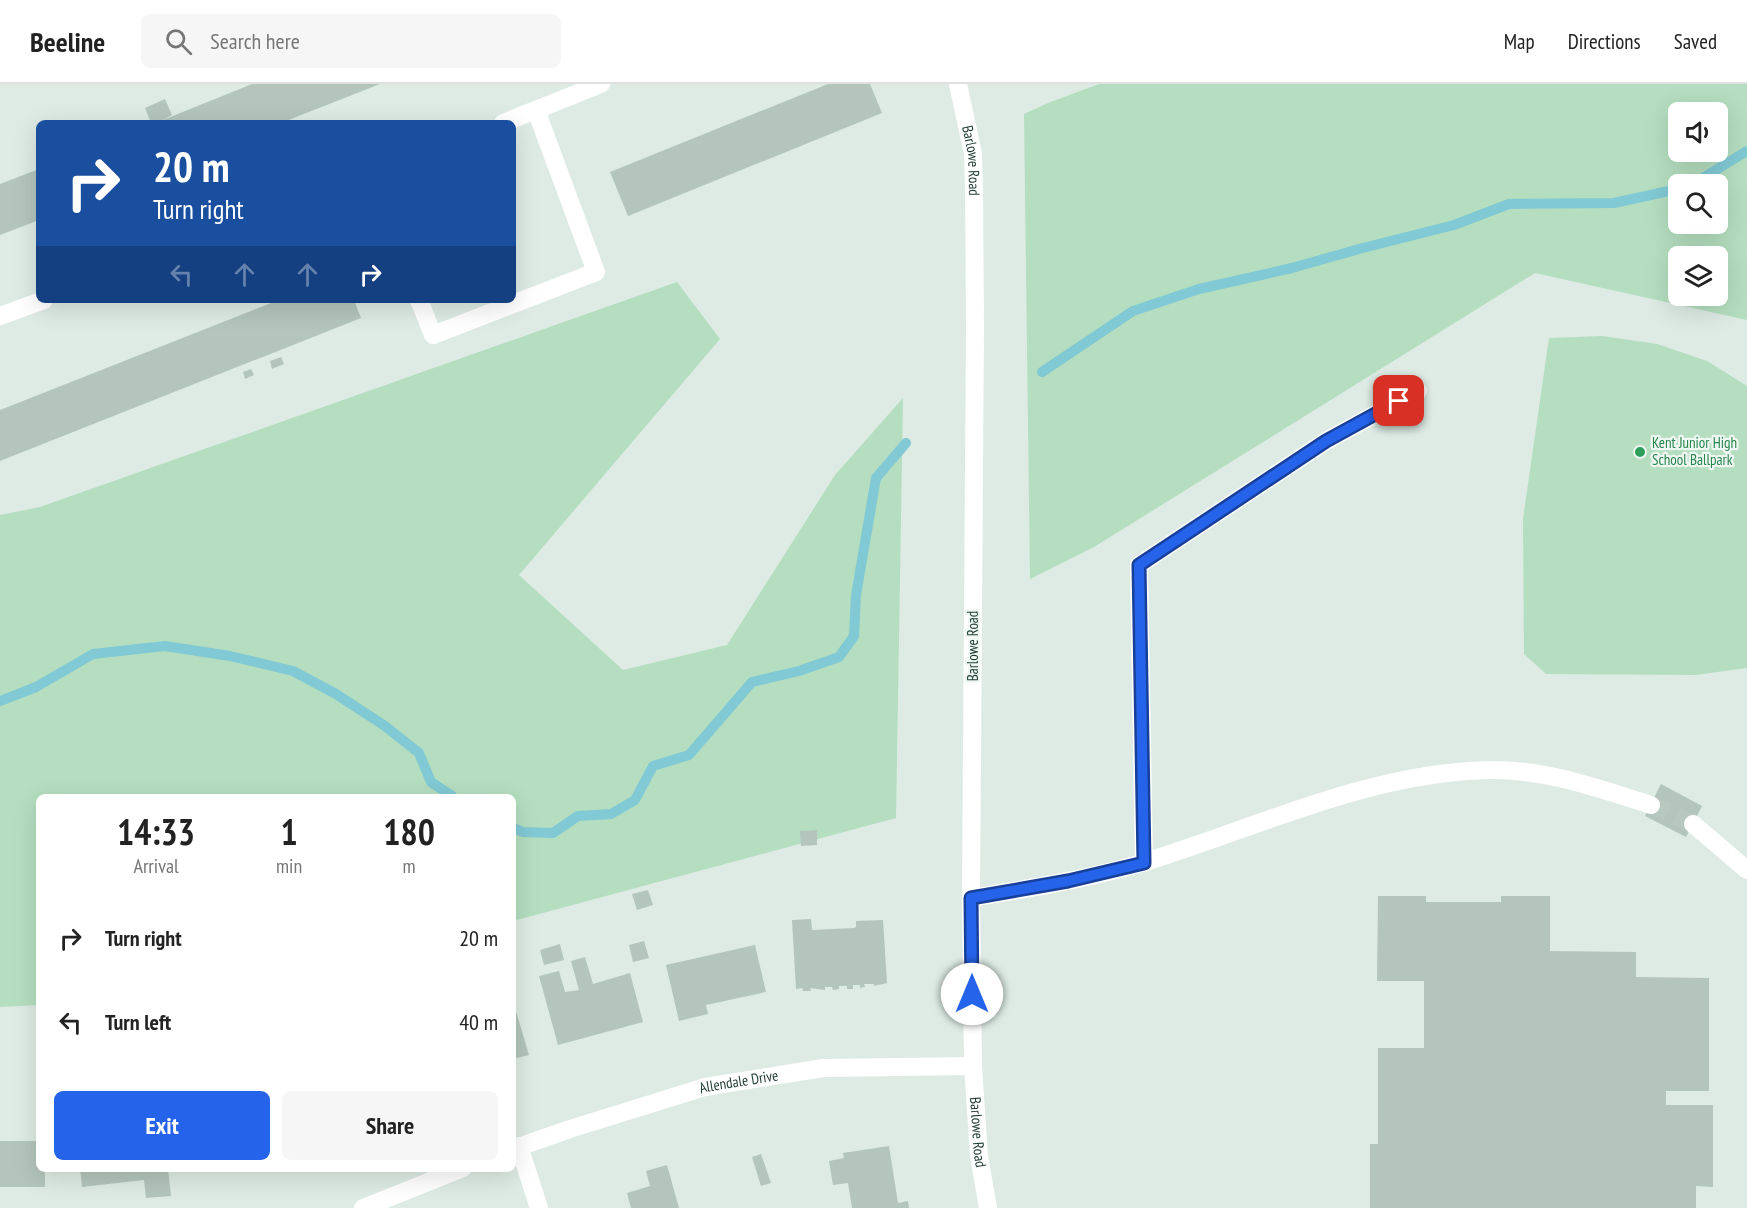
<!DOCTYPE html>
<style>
:root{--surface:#fff;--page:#f6f6f6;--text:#222;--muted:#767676;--line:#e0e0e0;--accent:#2563eb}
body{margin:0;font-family:"PT Sans Narrow",sans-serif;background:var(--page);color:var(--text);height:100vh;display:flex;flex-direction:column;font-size:22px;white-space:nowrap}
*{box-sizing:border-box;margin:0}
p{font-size:20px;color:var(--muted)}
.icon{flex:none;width:33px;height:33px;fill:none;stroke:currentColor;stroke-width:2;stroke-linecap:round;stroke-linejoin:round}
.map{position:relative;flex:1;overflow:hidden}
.details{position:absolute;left:36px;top:710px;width:480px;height:378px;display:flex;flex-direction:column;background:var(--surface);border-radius:9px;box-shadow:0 6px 24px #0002}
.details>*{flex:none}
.banner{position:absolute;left:36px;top:36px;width:480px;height:183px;border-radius:9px;box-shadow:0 6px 24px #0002;background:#1a4fa0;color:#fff;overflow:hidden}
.buttons{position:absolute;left:1668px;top:18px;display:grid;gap:12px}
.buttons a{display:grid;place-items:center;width:60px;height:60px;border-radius:9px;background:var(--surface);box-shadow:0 6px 24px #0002;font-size:30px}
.pin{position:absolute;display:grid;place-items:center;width:51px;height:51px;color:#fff;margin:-26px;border-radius:12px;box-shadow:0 3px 9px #0006}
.me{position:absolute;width:66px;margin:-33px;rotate:0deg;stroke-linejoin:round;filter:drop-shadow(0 0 4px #0008)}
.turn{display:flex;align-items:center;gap:21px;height:126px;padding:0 18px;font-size:27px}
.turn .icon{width:78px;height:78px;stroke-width:2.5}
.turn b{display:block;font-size:42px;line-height:51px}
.lanes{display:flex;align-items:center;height:57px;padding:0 18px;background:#0003;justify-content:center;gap:30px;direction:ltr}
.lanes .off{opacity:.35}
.eta{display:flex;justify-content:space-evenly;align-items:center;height:102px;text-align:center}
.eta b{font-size:36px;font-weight:800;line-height:42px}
.action{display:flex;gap:12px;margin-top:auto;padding:12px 18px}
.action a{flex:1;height:69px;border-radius:9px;background:var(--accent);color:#fff;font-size:24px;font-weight:800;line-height:69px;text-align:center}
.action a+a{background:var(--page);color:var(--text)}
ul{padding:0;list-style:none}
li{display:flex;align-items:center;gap:18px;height:84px;padding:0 18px}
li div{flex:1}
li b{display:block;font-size:22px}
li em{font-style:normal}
header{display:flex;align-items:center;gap:36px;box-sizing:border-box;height:84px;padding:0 30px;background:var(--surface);border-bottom:2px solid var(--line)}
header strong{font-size:28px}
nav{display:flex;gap:33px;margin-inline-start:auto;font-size:21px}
.search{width:420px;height:54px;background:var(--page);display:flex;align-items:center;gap:15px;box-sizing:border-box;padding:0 21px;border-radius:9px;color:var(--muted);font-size:22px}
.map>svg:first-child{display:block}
.green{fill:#b4debf;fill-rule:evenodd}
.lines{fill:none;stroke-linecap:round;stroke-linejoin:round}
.stream{stroke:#81c9d4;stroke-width:10}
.building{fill:#b3c5bd}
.minor-tunnel{stroke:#b7c8c1;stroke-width:18;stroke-dasharray:18 9;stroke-linecap:butt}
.minor{stroke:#fff;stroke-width:18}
.route-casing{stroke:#184099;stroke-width:15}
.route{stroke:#2563eb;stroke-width:10}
.leisure-dot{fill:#2e9e5b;stroke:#eef7f2;stroke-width:2}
.labels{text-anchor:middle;stroke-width:4.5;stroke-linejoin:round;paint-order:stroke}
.street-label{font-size:15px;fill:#1e3b33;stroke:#eef7f2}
.leisure-label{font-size:15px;fill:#27864d;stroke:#eef7f2;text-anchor:start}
</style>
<header>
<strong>Beeline</strong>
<div class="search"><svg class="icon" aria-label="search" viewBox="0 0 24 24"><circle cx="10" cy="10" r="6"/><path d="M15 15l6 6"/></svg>Search here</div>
<nav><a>Map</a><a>Directions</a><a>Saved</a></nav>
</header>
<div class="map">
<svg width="1747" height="1124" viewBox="0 0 1747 1124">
<rect width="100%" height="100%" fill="#ddebe4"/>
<g class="green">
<path d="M 1099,0 L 1747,0 L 1747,236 L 1535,189 L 1094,463 L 1030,495 L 1024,30 L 1048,19 ZM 1678,28 L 1718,28 L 1718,68 L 1678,68 ZM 1678,100 L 1718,100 L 1718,140 L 1678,140 ZM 1678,172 L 1718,172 L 1718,212 L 1678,212 Z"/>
<path d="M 677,198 L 720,255 L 519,491 L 623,586 L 727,561 L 835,391 L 903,314 L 896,734 L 513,837 L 513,712 L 39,712 L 39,921 L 0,923 L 0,431 L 40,423 Z"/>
<path d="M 1602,252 L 1657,260 L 1707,277 L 1747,302 L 1747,584 L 1695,591 L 1546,590 L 1524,570 L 1523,435 L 1549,254 Z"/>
</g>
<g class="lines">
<g class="stream">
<path d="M 1693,100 L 1747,67"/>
<path d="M 1042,288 L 1133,227 L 1199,205 L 1292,184 L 1359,165 L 1454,141 L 1509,120 L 1614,119 L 1678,105"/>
<path d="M 0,617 L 36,603 L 93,570 L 165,562 L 230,572 L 293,587 L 336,610 L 385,642 L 419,669 L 431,698 L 452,712"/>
<path d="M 513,744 L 523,748 L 553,749 L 578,732 L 611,730 L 635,716 L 653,682 L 689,671 L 752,598 L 799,587 L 839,573 L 854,552 L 856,511 L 876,394 L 906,359"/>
</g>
</g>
<g class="building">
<path d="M 252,0 L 380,0 L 281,39 L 151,39 L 145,24 L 165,15 L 172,31 L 163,36 Z"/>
<path d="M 828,0 L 870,0 L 882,29 L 628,132 L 610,88 Z"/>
<path d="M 39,85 L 39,136 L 0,151 L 0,100 Z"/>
<path d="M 279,216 L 354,216 L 361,234 L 0,377 L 0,326 Z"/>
<path d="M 281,273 L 284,280 L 272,285 L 270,277 Z"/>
<path d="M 251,285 L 254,291 L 245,295 L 243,288 Z"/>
<path d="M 1661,700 L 1702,722 L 1686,753 L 1645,732 Z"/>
<path d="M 817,746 L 817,761 L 801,762 L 800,747 Z"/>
<path d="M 648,806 L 653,821 L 637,826 L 632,810 Z"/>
<path d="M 1378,812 L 1426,812 L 1426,818 L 1501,818 L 1501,812 L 1550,812 L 1550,867 L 1636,868 L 1636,893 L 1709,894 L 1709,1007 L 1666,1007 L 1666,1021 L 1713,1021 L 1713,1103 L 1696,1102 L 1696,1124 L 1370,1124 L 1370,1060 L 1378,1060 L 1378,964 L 1424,964 L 1424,897 L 1377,897 Z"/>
<path d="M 811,835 L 812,846 L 854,844 L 856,843 L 856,837 L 883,836 L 887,899 L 874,902 L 874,900 L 864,900 L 865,903 L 860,904 L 860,901 L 853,901 L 853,905 L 847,905 L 847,902 L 839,902 L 839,905 L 833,906 L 832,903 L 825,903 L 825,906 L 810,904 L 811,907 L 803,907 L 802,904 L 796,905 L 792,836 Z"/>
<path d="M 644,857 L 649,874 L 633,878 L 629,861 Z"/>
<path d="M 560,860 L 564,876 L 544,881 L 540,866 Z"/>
<path d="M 755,861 L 766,908 L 706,921 L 708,930 L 679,937 L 666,881 Z"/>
<path d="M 585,873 L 593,900 L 630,889 L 643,938 L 558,961 L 539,892 L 559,887 L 565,908 L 579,906 L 571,877 Z"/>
<path d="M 513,917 L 529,971 L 513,975 Z"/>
<path d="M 0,1057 L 39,1057 L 39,1084 L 45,1084 L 45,1103 L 0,1103 Z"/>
<path d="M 889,1062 L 898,1119 L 908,1117 L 909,1124 L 852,1124 L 848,1099 L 833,1101 L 829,1077 L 844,1074 L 843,1069 Z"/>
<path d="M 761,1070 L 771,1099 L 761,1102 L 752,1073 Z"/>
<path d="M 667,1081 L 679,1124 L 631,1124 L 627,1109 L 650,1102 L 646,1087 Z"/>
<path d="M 80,1084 L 168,1084 L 171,1112 L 146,1114 L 144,1096 L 82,1103 Z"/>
</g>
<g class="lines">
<path class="minor-tunnel" d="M 1651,721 L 1693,740"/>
<g class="minor">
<path id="s1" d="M 958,0 L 973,70 L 974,106 L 975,242 L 971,814 L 973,982 L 979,1072 L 988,1124"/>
<path d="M 503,39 L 601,0"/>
<path d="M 419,216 L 433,251 L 596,188 L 536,26"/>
<path d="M 0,232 L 44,216"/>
<path d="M 1693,740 L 1747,786"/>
<path d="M 1144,779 L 1139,481 L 1326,357 L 1418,307"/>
<path d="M 971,814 C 1030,804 1089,795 1145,778 C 1259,743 1370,688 1491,686 C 1545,685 1600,705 1651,721"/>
<path d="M 519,1062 L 539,1124"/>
<path id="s2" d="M 513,1065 L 570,1045 L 705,1003 L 823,984 L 973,982"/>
<path d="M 363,1124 L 463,1084"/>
</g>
</g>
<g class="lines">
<defs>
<path id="route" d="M 972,910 L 971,814 L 1068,797 L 1144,779 L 1139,481 L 1326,357 L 1399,317"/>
</defs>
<use href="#route" class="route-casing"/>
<use href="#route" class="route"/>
</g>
<circle class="leisure-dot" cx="1640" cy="368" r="6"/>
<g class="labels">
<g class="street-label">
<text dy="5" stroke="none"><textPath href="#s1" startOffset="78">Barlowe Road</textPath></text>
<text transform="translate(973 562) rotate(-90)" y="5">Barlowe Road</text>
<text dy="5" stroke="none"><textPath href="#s2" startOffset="236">Allendale Drive</textPath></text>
<text dy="5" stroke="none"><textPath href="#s1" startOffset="1050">Barlowe Road</textPath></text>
</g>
<g class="leisure-label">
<text x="1652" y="364">Kent Junior High<tspan x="1652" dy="17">School Ballpark</tspan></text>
</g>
</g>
</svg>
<div class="buttons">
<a><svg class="icon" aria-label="sound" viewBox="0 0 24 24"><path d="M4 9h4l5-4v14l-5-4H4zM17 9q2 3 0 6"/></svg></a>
<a><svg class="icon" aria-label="search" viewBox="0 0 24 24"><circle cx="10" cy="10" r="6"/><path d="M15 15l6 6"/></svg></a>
<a><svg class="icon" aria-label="layers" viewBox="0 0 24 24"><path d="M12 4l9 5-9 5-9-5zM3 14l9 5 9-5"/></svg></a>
</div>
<div class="pin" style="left:1399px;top:317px;background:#d93025"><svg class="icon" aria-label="arrive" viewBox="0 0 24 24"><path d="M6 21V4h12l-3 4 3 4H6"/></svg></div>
<svg class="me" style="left:972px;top:910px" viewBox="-20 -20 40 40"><circle r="19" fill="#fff"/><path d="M0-13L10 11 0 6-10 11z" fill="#2563eb"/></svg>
<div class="banner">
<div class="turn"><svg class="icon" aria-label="right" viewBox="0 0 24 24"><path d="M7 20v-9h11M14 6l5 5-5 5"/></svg><div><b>20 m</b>Turn right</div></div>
<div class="lanes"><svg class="icon off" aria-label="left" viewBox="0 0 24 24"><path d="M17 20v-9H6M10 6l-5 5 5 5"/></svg><svg class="icon off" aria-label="ahead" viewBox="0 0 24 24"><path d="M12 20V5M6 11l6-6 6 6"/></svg><svg class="icon off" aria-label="ahead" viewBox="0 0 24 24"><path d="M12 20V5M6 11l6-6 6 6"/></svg><svg class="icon" aria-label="right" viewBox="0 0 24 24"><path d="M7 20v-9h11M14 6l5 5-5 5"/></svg></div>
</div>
<section class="details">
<div class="eta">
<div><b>14:33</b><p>Arrival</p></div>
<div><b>1</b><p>min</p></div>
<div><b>180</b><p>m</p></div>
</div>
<ul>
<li><svg class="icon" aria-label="right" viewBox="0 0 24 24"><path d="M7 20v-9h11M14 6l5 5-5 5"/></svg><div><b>Turn right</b></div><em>20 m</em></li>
<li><svg class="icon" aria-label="left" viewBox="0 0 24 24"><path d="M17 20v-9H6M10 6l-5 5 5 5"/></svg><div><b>Turn left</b></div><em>40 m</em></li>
</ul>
<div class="action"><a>Exit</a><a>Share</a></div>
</section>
</div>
